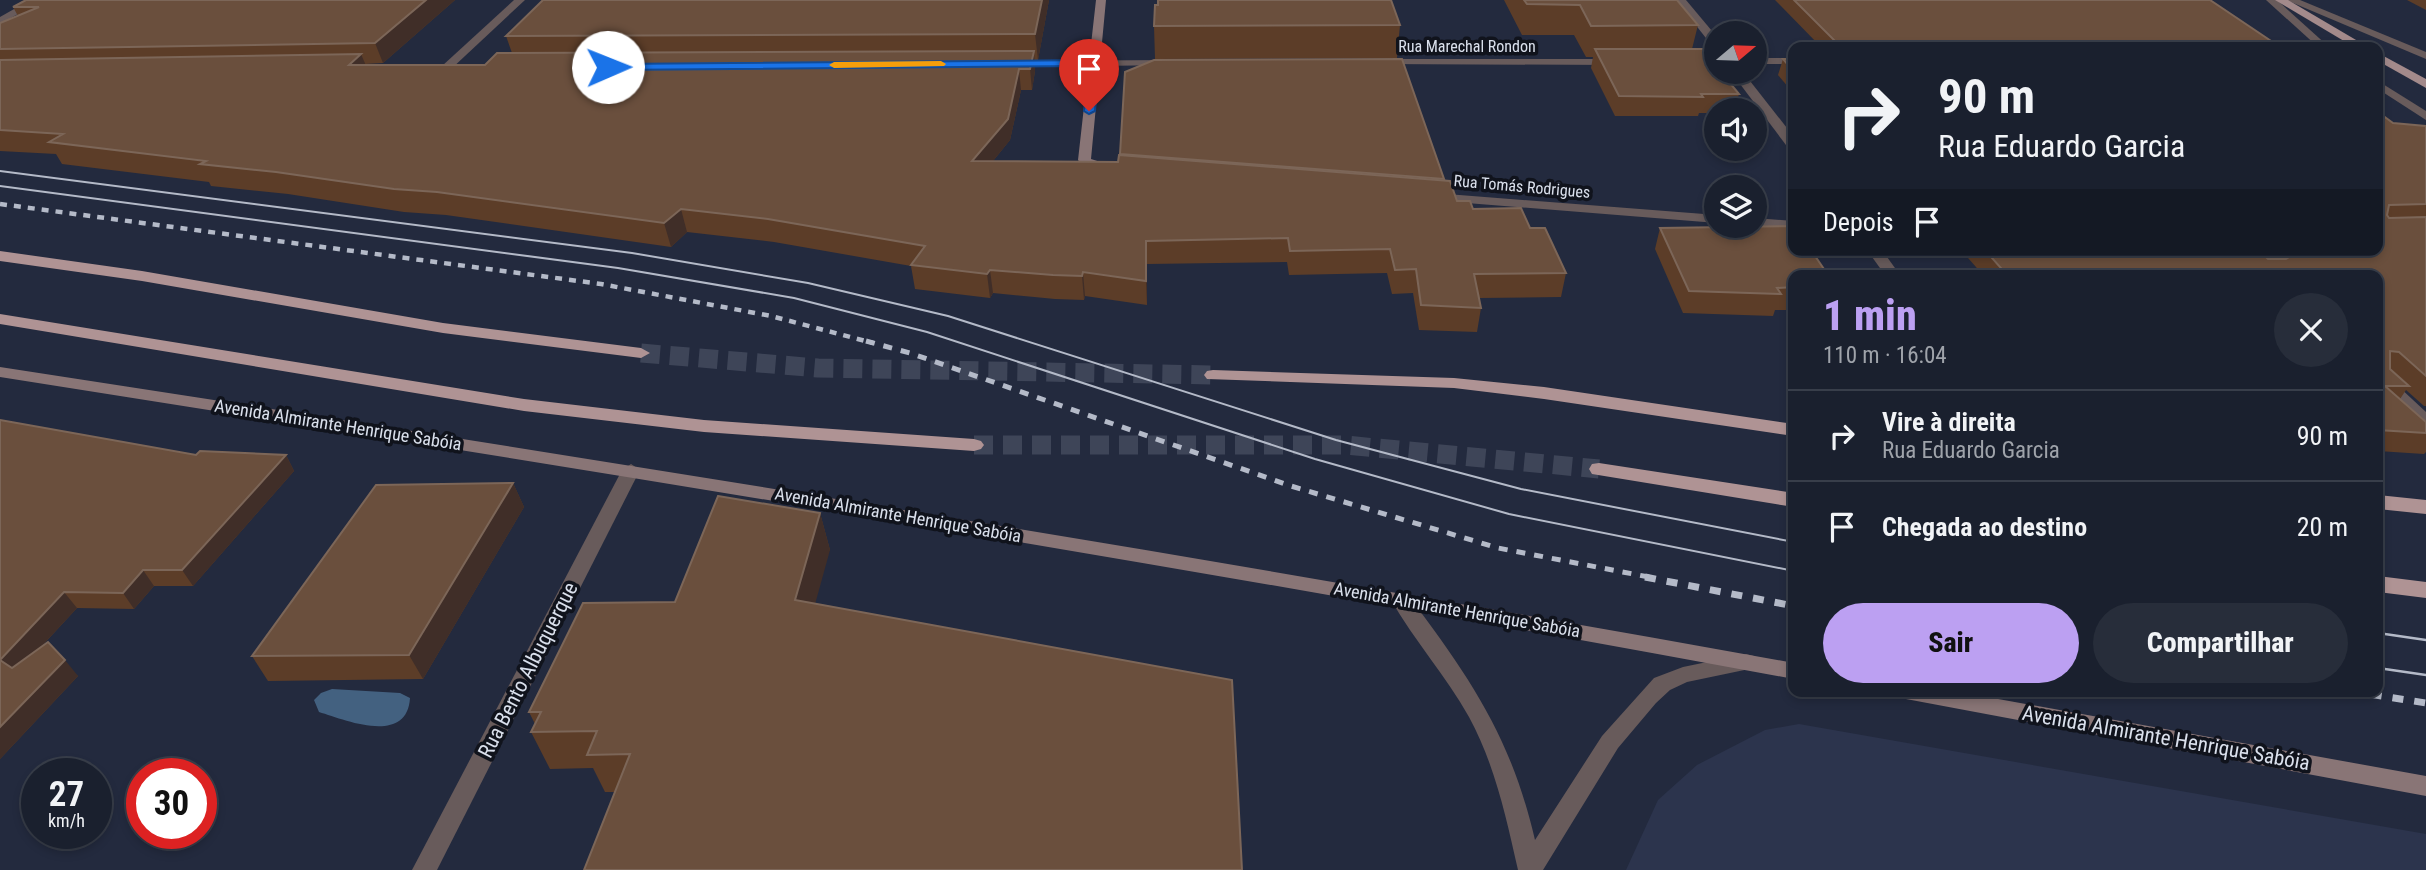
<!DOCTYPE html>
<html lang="pt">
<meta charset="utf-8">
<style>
:root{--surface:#1a202e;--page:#272d3a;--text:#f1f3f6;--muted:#9fa3aa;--line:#383e4a;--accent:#bca0f2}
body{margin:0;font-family:"Roboto Condensed",sans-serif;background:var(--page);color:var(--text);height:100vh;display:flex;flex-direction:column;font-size:26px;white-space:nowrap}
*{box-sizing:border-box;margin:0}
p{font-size:23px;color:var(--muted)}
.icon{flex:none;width:38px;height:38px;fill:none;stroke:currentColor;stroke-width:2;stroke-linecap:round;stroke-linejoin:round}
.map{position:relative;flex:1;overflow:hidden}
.panel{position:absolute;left:1788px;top:270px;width:595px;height:427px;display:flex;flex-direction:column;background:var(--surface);border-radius:14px;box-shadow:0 4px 10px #0003,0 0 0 2px var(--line)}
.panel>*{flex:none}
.hud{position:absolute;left:1788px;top:42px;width:595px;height:214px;border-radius:14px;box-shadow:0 4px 10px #0003,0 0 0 2px var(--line);background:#1a202e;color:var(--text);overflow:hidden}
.needle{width:46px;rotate:71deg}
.tools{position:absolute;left:1704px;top:21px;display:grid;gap:14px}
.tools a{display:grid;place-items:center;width:63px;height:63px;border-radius:50%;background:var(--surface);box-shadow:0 4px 10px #0003,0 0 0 2px var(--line);font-size:35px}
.speed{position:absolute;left:21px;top:758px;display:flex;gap:14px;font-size:35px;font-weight:700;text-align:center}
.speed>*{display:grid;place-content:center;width:91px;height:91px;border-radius:50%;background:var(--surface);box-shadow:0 4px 10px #0003,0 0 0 2px var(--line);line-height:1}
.speed small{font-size:18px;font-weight:400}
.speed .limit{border:10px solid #d22;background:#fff;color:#111}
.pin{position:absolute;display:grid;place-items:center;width:60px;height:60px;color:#fff;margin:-72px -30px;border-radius:50% 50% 50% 0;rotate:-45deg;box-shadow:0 0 7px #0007}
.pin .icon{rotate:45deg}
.me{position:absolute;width:77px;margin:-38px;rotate:89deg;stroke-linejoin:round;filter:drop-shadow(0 0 5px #0008)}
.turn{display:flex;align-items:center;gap:24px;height:147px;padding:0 35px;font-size:32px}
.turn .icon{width:91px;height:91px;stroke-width:2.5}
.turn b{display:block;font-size:49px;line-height:60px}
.then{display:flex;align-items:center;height:66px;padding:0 35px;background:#0003;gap:14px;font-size:26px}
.round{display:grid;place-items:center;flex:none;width:74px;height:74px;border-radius:37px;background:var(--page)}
.overview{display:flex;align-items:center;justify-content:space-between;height:119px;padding:0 35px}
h1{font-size:42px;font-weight:800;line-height:52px;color:var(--accent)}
.cta{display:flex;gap:14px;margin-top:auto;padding:14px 35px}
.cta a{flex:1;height:80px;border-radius:42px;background:var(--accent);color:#111;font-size:28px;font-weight:800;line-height:80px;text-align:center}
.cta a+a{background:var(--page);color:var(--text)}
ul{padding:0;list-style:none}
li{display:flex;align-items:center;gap:21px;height:91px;padding:0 35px;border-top:2px solid var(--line)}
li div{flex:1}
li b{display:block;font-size:26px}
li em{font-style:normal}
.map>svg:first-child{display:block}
.built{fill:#2c344d}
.water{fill:#436180}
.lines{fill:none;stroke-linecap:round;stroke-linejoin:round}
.trunk-tunnel{stroke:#3e4558;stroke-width:19;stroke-dasharray:19 10;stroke-linecap:butt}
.minor{fill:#685b5b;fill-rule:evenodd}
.tertiary{fill:#685b5b;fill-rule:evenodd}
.secondary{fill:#897576;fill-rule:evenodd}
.primary{fill:#a38a8b;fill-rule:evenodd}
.trunk{fill:#af9394;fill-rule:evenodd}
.tram-far1{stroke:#b4bac8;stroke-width:2}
.tram{stroke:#b4bac8;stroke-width:2.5}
.rail-far2{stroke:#b4bac8;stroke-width:4.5;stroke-dasharray:7 7;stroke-linecap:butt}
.rail-far1{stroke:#b4bac8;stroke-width:5;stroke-dasharray:9 9;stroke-linecap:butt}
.rail{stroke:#b4bac8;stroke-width:7;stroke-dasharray:11 11;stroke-linecap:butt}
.wall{fill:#5c3d28}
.shaded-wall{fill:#402e28}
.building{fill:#6a4f3d;stroke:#7c6658;stroke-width:2}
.route{fill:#1a73e8;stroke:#114b97;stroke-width:2}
.slow{fill:#f59e0b}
.labels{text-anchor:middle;stroke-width:7;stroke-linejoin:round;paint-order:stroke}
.far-street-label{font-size:16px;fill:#dae0ec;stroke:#10131c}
.street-label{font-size:18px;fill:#dae0ec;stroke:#10131c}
.near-street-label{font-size:21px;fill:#dae0ec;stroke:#10131c}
</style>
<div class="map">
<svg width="2426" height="870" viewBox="0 0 2426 870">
<rect width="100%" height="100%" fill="#232a3e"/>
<path class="built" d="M 1799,724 L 2426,834 L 2426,870 L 1626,870 L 1658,800 L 1697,765 L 1765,730 Z"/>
<path class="water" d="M 332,689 L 400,693 L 410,698 C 407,746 345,720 319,712 L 314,700 L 321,693 Z"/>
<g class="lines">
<g class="trunk-tunnel">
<path d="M 641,353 L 818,368 L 1213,375"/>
<path d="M 974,445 L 1345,445 L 1599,469"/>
</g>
<g class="minor">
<path d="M 514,0 L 525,0 L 450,70 L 442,70 L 442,66 Z"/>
<path d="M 1676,0 L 1686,0 L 1717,37 L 1717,48 L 1713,47 Z"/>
<rect x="1755" y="58" width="39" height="6"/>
<path d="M 1381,59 L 1615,59 L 1621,62 L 1615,65 L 1377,64 L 1377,60 Z"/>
<path d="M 1171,60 L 1177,63 L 1175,65 L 1013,67 L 1007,64 L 1013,61 Z"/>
<path d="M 1731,72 L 1743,72 L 1794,137 L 1794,150 L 1789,149 Z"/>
<path d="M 1434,193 L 1717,215 L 1717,223 L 1429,200 L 1429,194 Z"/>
<path d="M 1755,218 L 1794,221 L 1794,229 L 1753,226 Z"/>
<path d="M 1867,250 L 1882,250 L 1900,275 L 1885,275 Z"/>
<path d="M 2378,372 L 2384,373 L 2426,412 L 2426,426 L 2420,425 L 2378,386 Z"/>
<path d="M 631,464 L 640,470 L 437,870 L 412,870 L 622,470 Z"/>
<path d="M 1401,593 L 1408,595 C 1471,679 1511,737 1535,840 L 1602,736 L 1654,678 L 1683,667 L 1746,654 L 1754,656 L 1757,662 L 1754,668 L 1687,682 L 1670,690 L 1656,703 L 1618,748 L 1543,870 L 1518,870 C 1506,817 1495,765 1469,717 C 1446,676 1414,640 1391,600 L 1394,595 Z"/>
</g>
<g class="tertiary">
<path d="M 30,0 L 43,0 L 0,24 L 0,17 Z"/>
<path d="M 2266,0 L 2277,0 L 2329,47 L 2318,47 Z"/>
<path d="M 2286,0 L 2300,0 L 2426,52 L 2426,59 Z"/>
<path d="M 2378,81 L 2426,111 L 2426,120 L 2378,89 Z"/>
</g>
<g class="secondary">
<path d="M 1096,0 L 1106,0 L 1091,159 L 1113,166 L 1113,172 C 1102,174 1084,169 1078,160 Z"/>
<path d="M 0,367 C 599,459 1197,555 1794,663 L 1794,679 C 1198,568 599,471 0,377 Z"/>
<path d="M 1895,691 L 1954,691 L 2426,776 L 2426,796 L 1906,699 L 1898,697 Z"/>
</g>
<g class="primary">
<path d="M 2275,0 L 2288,0 L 2368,47 L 2354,47 Z"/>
<path d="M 2378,53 L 2426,79 L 2426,88 L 2378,61 Z"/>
</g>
<g class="trunk">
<path d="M 0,251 L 142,271 L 443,323 L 641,348 L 650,353 L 641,358 L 443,333 L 142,281 L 0,261 Z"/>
<path d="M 0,314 L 524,399 L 704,420 L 974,439 L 981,441 L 984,445 L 981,449 L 974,451 L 704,432 L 524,411 L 0,324 Z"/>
<path d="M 1213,370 L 1454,378 L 1544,387 L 1794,424 L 1794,436 L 1544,399 L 1454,388 L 1207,379 L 1204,375 L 1207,371 Z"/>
<path d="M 1599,463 L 1794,493 L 1794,507 L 1592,474 L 1589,469 L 1592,464 Z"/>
<path d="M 2378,495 L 2426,500 L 2426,514 L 2378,509 Z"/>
<path d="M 2378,576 L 2426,582 L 2426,598 L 2378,592 Z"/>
</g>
<g class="tram-far1">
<path d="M 0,171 L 632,253 L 808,283 L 948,316 L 1336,440 L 1521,489 L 1794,542"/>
<path d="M 0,186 L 618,268 L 794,298 L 927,332 L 1315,459 L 1509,514 L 1794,571"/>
</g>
<g class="tram">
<path d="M 2378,633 L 2426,640"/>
<path d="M 2378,668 L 2426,675"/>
</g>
<path class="rail-far2" d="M 0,204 L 601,284 L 771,316 L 873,343"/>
<path class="rail-far1" d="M 866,341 L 910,353 L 1291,486 L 1498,548 L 1654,578"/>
<g class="rail">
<path d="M 1645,577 L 1794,606"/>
<path d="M 2349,691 L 2426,703"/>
</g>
</g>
<g class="wall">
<path d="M 26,0 L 455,0 L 383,63 L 365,64 L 366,65 L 485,65 L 512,53 L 506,36 L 543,0 L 1049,0 L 1038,60 L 1034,60 L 1035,71 L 1032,90 L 1021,90 L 1010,140 L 993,161 L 1118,162 L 1120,155 L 1125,72 L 1444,179 L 1443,181 L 1457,201 L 1473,209 L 1530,228 L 1566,273 L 1561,297 L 1479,298 L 1481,308 L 1477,332 L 1419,330 L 1413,293 L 1392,294 L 1387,273 L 1289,275 L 1287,262 L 1147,264 L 1147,305 L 1085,296 L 1084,300 L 1055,299 L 993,293 L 990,298 L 915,289 L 911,266 L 774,242 L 687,232 L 671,247 L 446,215 L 404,212 L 288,194 L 211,186 L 209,182 L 62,164 L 56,154 L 0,151 L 0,23 L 18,16 L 13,7 Z"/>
<path d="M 1504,0 L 1677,0 L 1698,25 L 1692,49 L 1739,94 L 1734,110 L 1717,110 L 1717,113 L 1699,113 L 1698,116 L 1615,116 L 1591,68 L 1593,57 L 1586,57 L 1574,35 L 1522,35 Z"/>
<path d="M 1775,0 L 2210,0 L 2280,47 L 1821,47 Z"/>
<path d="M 2407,0 L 2426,0 L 2426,10 Z"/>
<path d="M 1400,25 L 1397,58 L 1155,59 L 1154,26 Z"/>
<path d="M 1783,59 L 1794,59 L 1794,94 L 1778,75 Z"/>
<path d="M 2393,123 L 2426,126 L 2426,406 L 2424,406 L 2406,390 L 2400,399 L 2426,422 L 2426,452 L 2424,454 L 2378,451 L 2378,275 L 1983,275 L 1961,250 L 2378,250 Z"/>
<path d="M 1660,228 L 1794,275 L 1794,310 L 1775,310 L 1773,316 L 1683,313 L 1655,249 Z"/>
<path d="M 0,420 L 196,455 L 286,455 L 294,471 L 193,586 L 154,586 L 134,609 L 77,608 L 40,648 L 78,676 L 0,759 Z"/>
<path d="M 513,483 L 524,507 L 423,679 L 268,681 L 252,656 Z"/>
<path d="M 820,513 L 830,550 L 615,792 L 605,792 L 593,768 L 550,769 L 531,732 L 535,724 L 529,712 L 675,602 Z"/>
</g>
<g class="shaded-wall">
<path d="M 426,0 L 455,0 L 383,63 L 375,43 Z"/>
<path d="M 1042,0 L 1049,0 L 1038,60 L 1035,34 Z"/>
<path d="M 1034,51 L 1035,71 L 1032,90 L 1030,69 Z"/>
<path d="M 361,54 L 370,75 L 349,65 Z"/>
<path d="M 1019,69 L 1021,90 L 1010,140 L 975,183 L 972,161 Z"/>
<path d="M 681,209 L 687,232 L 671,247 L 664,223 Z"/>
<path d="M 1146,241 L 1147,264 L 1147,305 L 1146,281 Z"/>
<path d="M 990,270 L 993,293 L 990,298 L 987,274 Z"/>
<path d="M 1083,272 L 1085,296 L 1084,300 L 1082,276 Z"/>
<path d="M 286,455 L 294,471 L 193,586 L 182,570 Z"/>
<path d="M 513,483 L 524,507 L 423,679 L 409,655 Z"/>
<path d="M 820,513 L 830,550 L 806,637 L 795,600 Z"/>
<path d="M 143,570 L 154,586 L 134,609 L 123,593 Z"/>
<path d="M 64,592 L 77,608 L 14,676 L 0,660 Z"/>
<path d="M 65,660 L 78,676 L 0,759 L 0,727 Z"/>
</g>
<g class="building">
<path d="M 26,0 L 426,0 L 375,43 L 0,49 L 0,23 L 39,7 L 13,7 Z"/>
<path d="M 543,0 L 1042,0 L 1035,34 L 506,36 Z"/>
<path d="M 1158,0 L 1391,0 L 1400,25 L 1154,26 L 1155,5 L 1158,5 Z"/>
<path d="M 1524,0 L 1677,0 L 1698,25 L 1591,26 L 1580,5 L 1527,4 Z"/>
<path d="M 1794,0 L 2210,0 L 2280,47 L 1841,47 Z"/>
<path d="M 1595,49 L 1703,49 L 1717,66 L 1717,72 L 1721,72 L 1739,94 L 1701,94 L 1703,97 L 1619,96 Z"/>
<path d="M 1034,51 L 1030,69 L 1019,69 L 1008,119 L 972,161 L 1118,162 L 1119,155 L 1450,181 L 1457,201 L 1470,201 L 1473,209 L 1521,208 L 1530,228 L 1545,228 L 1566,273 L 1474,274 L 1481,308 L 1421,305 L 1416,269 L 1395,270 L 1390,249 L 1290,251 L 1288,238 L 1146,241 L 1146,281 L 1083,272 L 1082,276 L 1053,275 L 990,270 L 987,274 L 911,265 L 925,246 L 768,219 L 681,209 L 664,223 L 437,192 L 394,189 L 276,172 L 200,164 L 206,161 L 49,142 L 63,134 L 0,130 L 0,60 L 361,54 L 349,65 L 485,65 L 497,53 Z"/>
<path d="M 1402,59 L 1444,179 L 1120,154 L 1125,72 L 1154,60 Z"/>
<path d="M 1783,59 L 1794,59 L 1794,72 Z"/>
<path d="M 2378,112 L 2393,123 L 2426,126 L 2426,204 L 2389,205 L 2387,215 L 2389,218 L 2426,217 L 2426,376 L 2399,352 L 2390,351 L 2390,369 L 2409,386 L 2385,386 L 2426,422 L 2426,433 L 2378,430 L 2378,275 L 2007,275 L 1985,250 L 2259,250 L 2268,259 L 2286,259 L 2289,257 L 2282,250 L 2378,250 Z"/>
<path d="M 1794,226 L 1794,250 L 1811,250 L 1828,275 L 1794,275 L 1794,287 L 1777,288 L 1781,294 L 1689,291 L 1660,228 Z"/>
<path d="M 0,420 L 196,455 L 200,451 L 286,455 L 182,570 L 143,570 L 123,593 L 64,592 L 0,660 L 12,668 L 48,642 L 65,660 L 0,727 Z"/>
<path d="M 513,483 L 409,655 L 252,656 L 376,485 Z"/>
<path d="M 718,496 L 820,513 L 795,600 L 1232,680 L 1242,870 L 584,870 L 630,754 L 587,755 L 597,731 L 531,732 L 541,712 L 529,712 L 583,603 L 675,602 Z"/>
</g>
<path class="route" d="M 1094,60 L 1099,63 L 1095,111 L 1089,114 L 1084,111 L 1089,66 L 608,70 L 603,67 L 608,64 Z"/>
<path class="slow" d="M 941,61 L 946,64 L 944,66 L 834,68 L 829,65 L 834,62 Z"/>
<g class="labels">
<g class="far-street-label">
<text x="1467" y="52">Rua Marechal Rondon</text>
<text transform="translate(1522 186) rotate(5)" y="6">Rua Tomás Rodrigues</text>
</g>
<g class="street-label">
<text transform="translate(338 425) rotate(9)" y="6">Avenida Almirante Henrique Sabóia</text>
<text transform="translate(898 515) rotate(10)" y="6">Avenida Almirante Henrique Sabóia</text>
<text transform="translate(1457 610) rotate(10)" y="6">Avenida Almirante Henrique Sabóia</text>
</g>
<g class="near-street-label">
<text transform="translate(528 670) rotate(-63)" y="7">Rua Bento Albuquerque</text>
<text transform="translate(2166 738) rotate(10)" y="7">Avenida Almirante Henrique Sabóia</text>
</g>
</g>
</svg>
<div class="tools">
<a><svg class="needle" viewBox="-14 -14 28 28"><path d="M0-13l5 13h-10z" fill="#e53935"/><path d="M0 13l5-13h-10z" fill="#9fa3aa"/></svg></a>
<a><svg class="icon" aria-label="sound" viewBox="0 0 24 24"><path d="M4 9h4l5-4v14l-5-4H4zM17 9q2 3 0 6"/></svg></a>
<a><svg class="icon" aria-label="layers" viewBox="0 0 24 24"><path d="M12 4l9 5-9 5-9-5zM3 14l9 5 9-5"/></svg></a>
</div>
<div class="speed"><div>27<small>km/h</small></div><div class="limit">30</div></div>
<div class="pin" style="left:1089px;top:111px;background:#d93025"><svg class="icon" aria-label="arrive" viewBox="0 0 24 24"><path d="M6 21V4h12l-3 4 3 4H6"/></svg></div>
<svg class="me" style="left:608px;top:67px" viewBox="-20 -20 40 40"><circle r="19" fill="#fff"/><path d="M0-13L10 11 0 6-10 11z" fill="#1a73e8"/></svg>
<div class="hud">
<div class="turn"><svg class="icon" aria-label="right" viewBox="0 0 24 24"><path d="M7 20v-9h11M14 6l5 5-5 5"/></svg><div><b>90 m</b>Rua Eduardo Garcia</div></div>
<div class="then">Depois<svg class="icon" aria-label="arrive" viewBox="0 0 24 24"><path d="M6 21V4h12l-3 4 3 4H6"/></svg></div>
</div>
<section class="panel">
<div class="overview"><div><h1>1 min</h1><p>110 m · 16:04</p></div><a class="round"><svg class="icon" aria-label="close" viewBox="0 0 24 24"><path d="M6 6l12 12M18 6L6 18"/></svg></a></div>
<ul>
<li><svg class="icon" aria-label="right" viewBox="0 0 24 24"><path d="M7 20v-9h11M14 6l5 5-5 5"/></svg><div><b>Vire à direita</b><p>Rua Eduardo Garcia</p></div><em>90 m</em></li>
<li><svg class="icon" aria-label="arrive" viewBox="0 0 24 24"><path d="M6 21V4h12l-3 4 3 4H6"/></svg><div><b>Chegada ao destino</b></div><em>20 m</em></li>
</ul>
<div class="cta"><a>Sair</a><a>Compartilhar</a></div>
</section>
</div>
